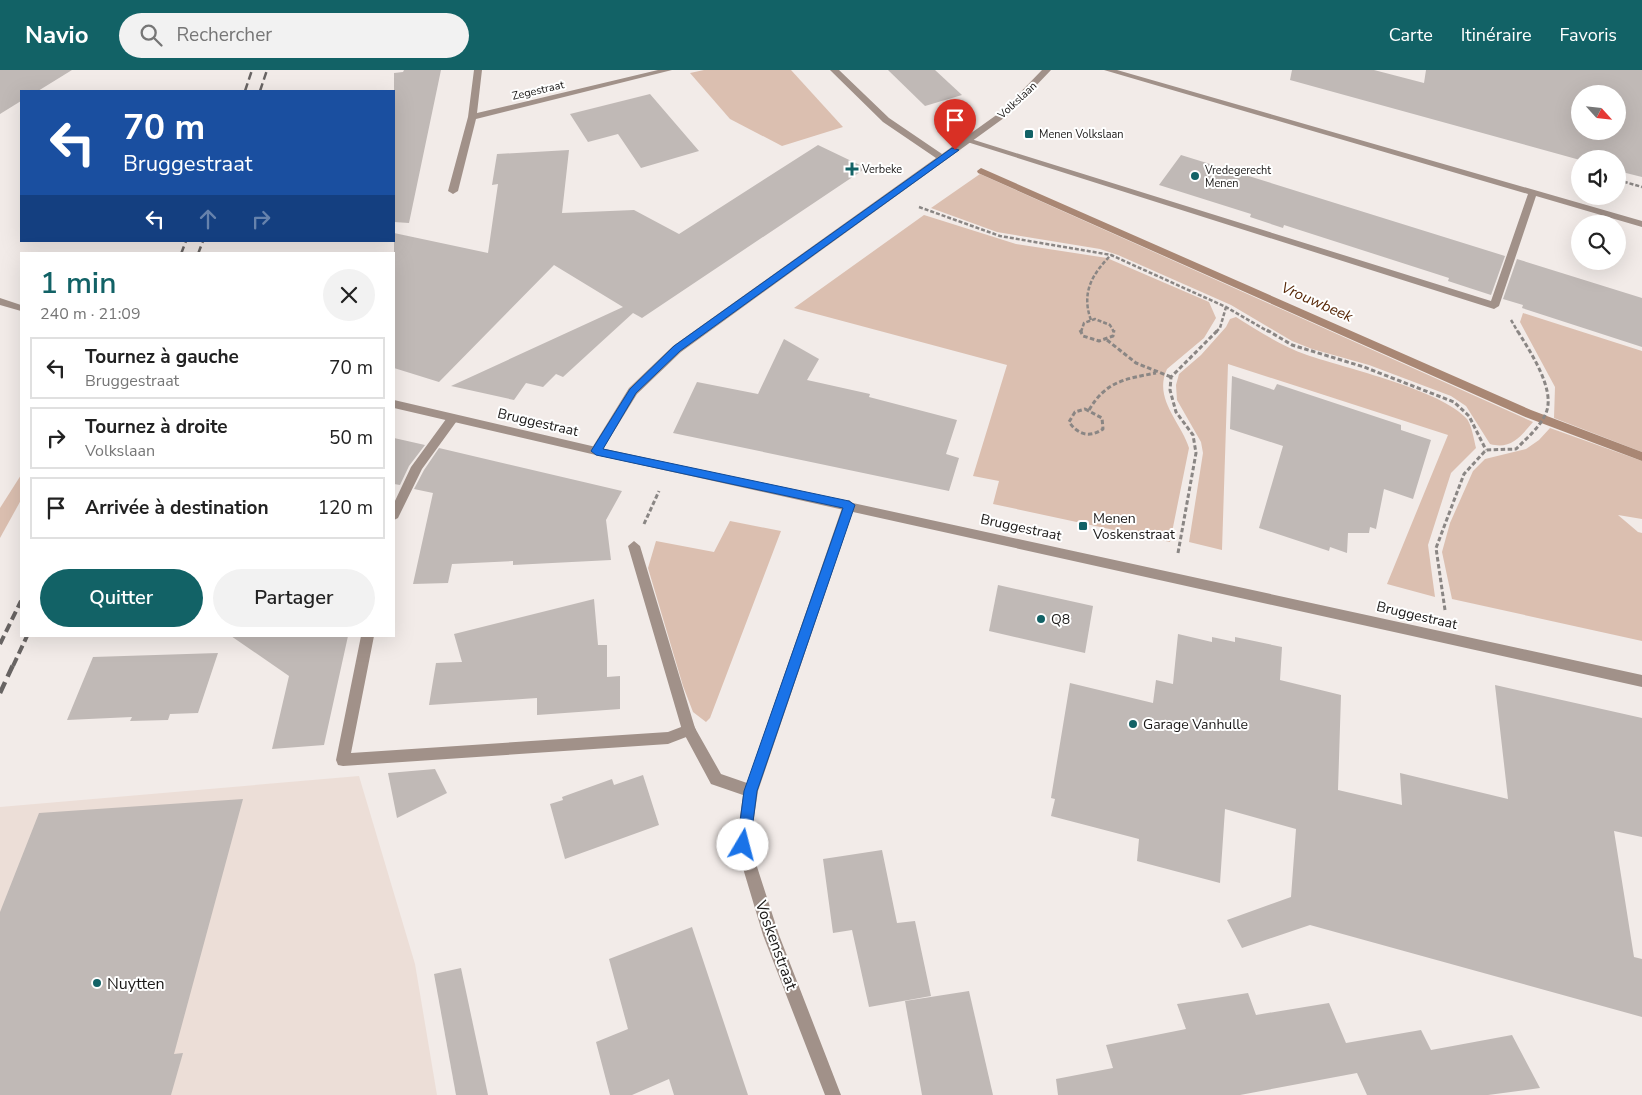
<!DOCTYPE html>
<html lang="fr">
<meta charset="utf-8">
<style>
:root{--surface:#fff;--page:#f2f2f2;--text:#222;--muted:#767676;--line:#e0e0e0;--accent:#126266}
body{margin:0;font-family:"Nunito Sans",sans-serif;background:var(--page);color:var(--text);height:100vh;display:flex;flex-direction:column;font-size:19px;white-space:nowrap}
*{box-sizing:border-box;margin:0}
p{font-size:16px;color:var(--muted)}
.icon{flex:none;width:28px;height:28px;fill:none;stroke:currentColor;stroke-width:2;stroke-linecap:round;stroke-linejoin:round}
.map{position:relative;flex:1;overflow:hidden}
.details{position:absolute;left:20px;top:182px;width:375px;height:385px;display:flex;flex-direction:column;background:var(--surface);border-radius:0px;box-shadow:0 5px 20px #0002}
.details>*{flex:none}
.hud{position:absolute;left:20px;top:20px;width:375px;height:152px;border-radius:0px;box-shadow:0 5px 20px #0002;background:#1a4fa0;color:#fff;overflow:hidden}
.needle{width:32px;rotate:117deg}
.fabs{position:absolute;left:1571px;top:15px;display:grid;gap:10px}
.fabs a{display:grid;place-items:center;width:55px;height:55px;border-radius:50%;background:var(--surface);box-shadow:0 5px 20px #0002;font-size:25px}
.pin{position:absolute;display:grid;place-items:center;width:42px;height:42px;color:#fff;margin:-51px -21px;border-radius:50% 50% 50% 0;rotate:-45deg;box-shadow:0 0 5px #0007}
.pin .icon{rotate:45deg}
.me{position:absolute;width:55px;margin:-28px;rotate:8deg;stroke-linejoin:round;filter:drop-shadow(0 0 4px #0008)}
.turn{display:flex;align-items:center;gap:18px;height:105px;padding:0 20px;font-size:22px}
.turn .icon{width:65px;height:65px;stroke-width:2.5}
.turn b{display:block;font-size:35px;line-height:42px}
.lanes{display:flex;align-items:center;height:48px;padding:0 20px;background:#0003;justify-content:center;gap:25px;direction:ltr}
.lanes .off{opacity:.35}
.round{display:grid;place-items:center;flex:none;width:52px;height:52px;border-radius:26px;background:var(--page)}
.overview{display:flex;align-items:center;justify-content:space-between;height:85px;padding:0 20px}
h1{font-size:30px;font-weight:600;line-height:38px;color:var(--accent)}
.cta{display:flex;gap:10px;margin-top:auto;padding:10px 20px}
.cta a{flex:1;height:58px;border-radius:30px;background:var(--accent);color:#fff;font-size:20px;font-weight:600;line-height:58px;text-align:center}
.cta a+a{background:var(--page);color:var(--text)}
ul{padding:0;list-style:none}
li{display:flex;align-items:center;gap:15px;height:62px;margin:0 10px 8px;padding:0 10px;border:2px solid var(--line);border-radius:0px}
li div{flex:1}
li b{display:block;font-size:19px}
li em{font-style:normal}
header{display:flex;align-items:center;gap:30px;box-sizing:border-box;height:70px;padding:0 25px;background:var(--accent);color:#fff}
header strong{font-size:24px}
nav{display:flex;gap:28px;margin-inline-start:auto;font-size:18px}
.search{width:350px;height:45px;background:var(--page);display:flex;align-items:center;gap:12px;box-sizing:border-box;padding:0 18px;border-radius:28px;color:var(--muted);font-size:19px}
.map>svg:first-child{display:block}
.built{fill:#ecded7}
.green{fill:#dbbfb0}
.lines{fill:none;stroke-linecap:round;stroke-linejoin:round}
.stream{fill:#a98774;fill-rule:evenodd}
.building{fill:#c0b9b6;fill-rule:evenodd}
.path-far1{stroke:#8a8684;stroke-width:2.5;stroke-dasharray:4 2;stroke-linecap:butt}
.path{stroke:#8a8684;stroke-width:3;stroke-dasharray:4.5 2.5;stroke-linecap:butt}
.service{fill:#a19189;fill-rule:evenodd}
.minor{fill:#a19189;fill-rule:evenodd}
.tertiary{fill:#a19189;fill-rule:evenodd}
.rail-far2{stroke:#686463;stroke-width:2.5;stroke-dasharray:8 4;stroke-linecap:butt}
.rail-far1{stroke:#686463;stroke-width:4;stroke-dasharray:9 4.5;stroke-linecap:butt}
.rail{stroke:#686463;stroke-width:4.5;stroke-dasharray:12 6;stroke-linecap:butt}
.route{fill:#1a73e8;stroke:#114b97}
.poi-dot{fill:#126266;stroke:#fff;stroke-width:2}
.labels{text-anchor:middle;stroke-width:4;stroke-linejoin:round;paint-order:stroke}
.far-street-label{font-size:11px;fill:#1a1817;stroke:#fff}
.far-poi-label{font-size:11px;fill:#1a1817;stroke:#fff;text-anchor:start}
.street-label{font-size:14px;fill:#1a1817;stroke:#fff}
.poi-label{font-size:14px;fill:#1a1817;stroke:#fff;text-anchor:start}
.water-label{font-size:15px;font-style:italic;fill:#572808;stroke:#fff}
.near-street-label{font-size:16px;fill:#1a1817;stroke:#fff}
.near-poi-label{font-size:16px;fill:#1a1817;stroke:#fff;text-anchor:start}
</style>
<header>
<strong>Navio</strong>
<div class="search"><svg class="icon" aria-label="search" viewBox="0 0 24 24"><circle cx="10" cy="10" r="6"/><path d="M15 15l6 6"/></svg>Rechercher</div>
<nav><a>Carte</a><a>Itinéraire</a><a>Favoris</a></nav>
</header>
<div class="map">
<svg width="1642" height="1025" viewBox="0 0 1642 1025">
<rect width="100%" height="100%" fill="#f2ebe8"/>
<path class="built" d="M 359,706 L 415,894 L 437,1025 L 0,1025 L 0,737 Z"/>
<g class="green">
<path d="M 704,0 L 791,0 L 843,57 L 782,76 L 730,49 L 690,3 Z"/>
<path d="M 980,104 L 1533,352 C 1521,366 1511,380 1490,374 L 1466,336 L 1451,326 L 1369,295 L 1312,279 L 1292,271 L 1231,235 L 1118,185 L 1100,179 L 997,162 L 931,138 Z"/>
<path d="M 924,145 L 1016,174 L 1107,188 L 1209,232 L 1216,248 L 1204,268 L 1167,299 C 1153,329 1181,352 1189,378 L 1170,472 L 993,434 L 999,411 L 973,406 L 1007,295 L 794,238 Z"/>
<path d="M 1523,243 L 1642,281 L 1642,382 L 1554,348 L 1555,317 L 1520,252 Z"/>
<path d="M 1236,247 C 1258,261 1282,276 1307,285 C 1345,298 1442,320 1467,349 C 1472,356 1474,370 1476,378 L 1451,403 L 1428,475 L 1435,527 L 1387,514 L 1448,365 L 1228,294 L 1222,480 L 1189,472 L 1203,383 L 1201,372 L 1177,330 L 1176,315 L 1179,304 L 1201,285 L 1226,257 L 1230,249 Z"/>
<path d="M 1550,358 L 1642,391 L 1642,449 L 1618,445 L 1638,462 L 1642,463 L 1642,571 L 1452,529 L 1442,482 L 1450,453 L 1473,401 L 1485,389 L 1526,379 L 1539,370 Z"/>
<path d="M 21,405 L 21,430 L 0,468 L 0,438 Z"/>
<path d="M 730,451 L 781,461 L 710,648 L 706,652 L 693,642 L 683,616 L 648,498 L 656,471 L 714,482 Z"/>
</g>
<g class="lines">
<path class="stream" d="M 981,98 L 1531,340 L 1642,382 L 1642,391 L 1523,346 L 978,103 L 977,101 Z"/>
</g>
<g class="building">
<path d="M 0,0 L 72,0 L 38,21 L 21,21 L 21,31 L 0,44 Z"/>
<path d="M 404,0 L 441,0 L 409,153 L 394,152 L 394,3 L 403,2 Z"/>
<path d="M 888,0 L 935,0 L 962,25 L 925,36 Z"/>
<path d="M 1292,0 L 1374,0 L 1424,13 L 1426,0 L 1642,0 L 1642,107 L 1618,101 L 1618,89 L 1580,90 L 1290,10 ZM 1580,24 L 1618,24 L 1618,61 L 1580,61 Z"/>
<path d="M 650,24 L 699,81 L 641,98 L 618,64 L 588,72 L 570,44 Z"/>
<path d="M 818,75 L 866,98 L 642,248 L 633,243 L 563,307 L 556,304 L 543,317 L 526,313 L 514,330 L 451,316 L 623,237 L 554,195 L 439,312 L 394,298 L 394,163 L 488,183 L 498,114 L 492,115 L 497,84 L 569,80 L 562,143 L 634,140 L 679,164 Z"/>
<path d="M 1181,85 L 1505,186 L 1491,225 L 1448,211 L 1449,208 L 1284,155 L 1283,158 L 1250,147 L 1251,144 L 1159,115 Z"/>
<path d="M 1517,189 L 1642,228 L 1642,277 L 1522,238 L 1523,235 L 1503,229 Z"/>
<path d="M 784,269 L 819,289 L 807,310 L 870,324 L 869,327 L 957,350 L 946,384 L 959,388 L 949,421 L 673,363 L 697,312 L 758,324 Z"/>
<path d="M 1232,306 L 1274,320 L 1277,314 L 1401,355 L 1401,360 L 1431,370 L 1413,429 L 1384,419 L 1376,459 L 1370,457 L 1369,463 L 1348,463 L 1347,483 L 1330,477 L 1329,481 L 1259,458 L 1283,376 L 1230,359 Z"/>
<path d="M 394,368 L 425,375 L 409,396 L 400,415 L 394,414 Z"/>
<path d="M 439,378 L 622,421 L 606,450 L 611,490 L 513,495 L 513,491 L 452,494 L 448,513 L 413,514 L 433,423 L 414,419 L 424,400 Z"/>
<path d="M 998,515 L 1093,536 L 1085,583 L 989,561 Z"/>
<path d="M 594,529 L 598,575 L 607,575 L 607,607 L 620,606 L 620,639 L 537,645 L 537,628 L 429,635 L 436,593 L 462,592 L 454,564 Z"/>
<path d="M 1178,564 L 1212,572 L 1212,567 L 1235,572 L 1235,567 L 1282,577 L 1280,610 L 1341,625 L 1338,720 L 1402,735 L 1400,703 L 1508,729 L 1495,615 L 1642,648 L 1642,767 L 1614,761 L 1634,887 L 1642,889 L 1642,947 L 1310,855 L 1242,878 L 1227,850 L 1291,827 L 1296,759 L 1225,739 L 1220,813 L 1137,791 L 1139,769 L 1051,746 L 1055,729 L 1051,728 L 1070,613 L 1153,633 L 1156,610 L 1173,614 Z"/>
<path d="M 231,566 L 348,566 L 324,675 L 272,679 L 289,606 Z"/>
<path d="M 218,583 L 198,643 L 170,644 L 168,650 L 130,651 L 132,647 L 67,650 L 93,587 Z"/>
<path d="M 435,699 L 447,723 L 397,748 L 388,703 Z"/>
<path d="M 643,705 L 659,755 L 565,789 L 550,734 L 563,730 L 562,727 L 612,709 L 614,715 Z"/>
<path d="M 243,729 L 174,984 L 183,983 L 171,1025 L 0,1025 L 0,842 L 39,743 Z"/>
<path d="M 882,780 L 897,853 L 915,851 L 931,926 L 869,937 L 852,860 L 833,863 L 823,789 Z"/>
<path d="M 692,857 L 748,1025 L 674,1025 L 669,1009 L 632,1025 L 610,1025 L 596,972 L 628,959 L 609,889 Z"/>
<path d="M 461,898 L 484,1006 L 488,1025 L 456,1025 L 434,904 Z"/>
<path d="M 969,921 L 993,1025 L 922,1025 L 905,931 Z"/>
<path d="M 1248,923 L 1256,945 L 1329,933 L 1346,973 L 1421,960 L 1431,980 L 1512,965 L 1540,1018 L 1488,1025 L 1367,1025 L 1357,1003 L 1240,1025 L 1058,1025 L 1056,1009 L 1113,998 L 1106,975 L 1186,959 L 1177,934 Z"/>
</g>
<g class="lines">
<g class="path-far1">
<path d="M 1576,110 L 1580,100"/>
<path d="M 1618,110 L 1642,117"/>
<path d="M 919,137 L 1000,166 L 1111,185 L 1226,237 L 1269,262"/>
<path d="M 1091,250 C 1081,223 1092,204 1111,185"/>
<path d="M 1511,250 L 1518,262"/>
<path d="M 1081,262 L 1084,253 L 1095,249 L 1110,255 L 1114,262"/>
<path d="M 1216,262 L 1220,258 L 1226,237"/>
</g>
<g class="path">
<path d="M 1080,260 L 1083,266 L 1099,271 L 1113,266 L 1114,260"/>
<path d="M 1267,260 L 1292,275 L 1364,297 L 1454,332 L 1469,346 L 1486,380"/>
<path d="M 1107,270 L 1136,293 L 1171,307"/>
<path d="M 1085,339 L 1102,348 L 1103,359 C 1090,368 1078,365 1069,352 L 1075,342 Z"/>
<path d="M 1089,340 C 1106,311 1125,309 1156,303"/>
<path d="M 644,454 L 659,421"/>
<path d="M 1178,483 L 1196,383 L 1193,365 L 1176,342 L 1170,320 L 1171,307 L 1218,260"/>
<path d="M 1445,540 L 1436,478 L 1464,404 L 1486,380 L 1516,379 C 1527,368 1540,357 1546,343 C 1556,319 1529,280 1517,260"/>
</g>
<g class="service">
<path d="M 1104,0 L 1117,0 L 1642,151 L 1642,157 L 1536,126 L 1499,236 L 1494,239 L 964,71 L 971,69 L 1491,231 L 1528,124 Z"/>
<path d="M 453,344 L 459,348 L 422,399 L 398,448 L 394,450 L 394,433 L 411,397 L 449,345 Z"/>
<path d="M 361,566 L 374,566 L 351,683 L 668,662 L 689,654 L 694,656 L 696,660 L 694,664 L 668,674 L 343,696 L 338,695 L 336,690 Z"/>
</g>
<g class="minor">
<path d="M 474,0 L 482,0 L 477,43 L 658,0 L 672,0 L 476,49 L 458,121 L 453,124 L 448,121 L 468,47 Z"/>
<path d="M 830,0 L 839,0 L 889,48 L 942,84 L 1002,41 L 1042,0 L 1051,0 L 1008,45 L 681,282 L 637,324 L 600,384 L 592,384 L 590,381 L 592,378 L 629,318 L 673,276 L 936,88 L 883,52 Z"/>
<path d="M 849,430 L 855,435 L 758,721 L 750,775 L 779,865 L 841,1025 L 825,1025 L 763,865 L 736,775 L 743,725 L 711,714 L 682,660 L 628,476 L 634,471 L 640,476 L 695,658 L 721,704 L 747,713 L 843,435 Z"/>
</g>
<g class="tertiary">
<path d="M 0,228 L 21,235 L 21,241 L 0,235 Z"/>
<path d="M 394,330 L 596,377 L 1642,605 L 1642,617 L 596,385 L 394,338 Z"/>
</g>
<g class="rail-far2">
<path d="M 245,21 L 252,0"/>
<path d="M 260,21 L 267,0"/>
<path d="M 181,184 L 186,171"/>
<path d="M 198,184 L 203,171"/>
</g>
<g class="rail-far1">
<path d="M 0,574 L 21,531"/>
<path d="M 13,596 L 27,566"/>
</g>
<path class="rail" d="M 0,623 L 13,595"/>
</g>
<path class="route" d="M 952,78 L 959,80 L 680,281 L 636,323 L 603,379 L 849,431 L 855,435 L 757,721 L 750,775 L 748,780 L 743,782 L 739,780 L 737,775 L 744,721 L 843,438 L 596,385 L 591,381 L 630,319 L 674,276 Z"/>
<g class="poi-dot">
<rect x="1024" y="59" width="10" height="10" rx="2.5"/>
<path d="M849.5 91.5h5v5h5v5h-5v5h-5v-5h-5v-5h5z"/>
<circle cx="1195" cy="106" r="5"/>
<rect x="1078" y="451" width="10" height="10" rx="2.5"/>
<circle cx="1041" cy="549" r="5"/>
<circle cx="1133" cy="654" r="5"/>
<circle cx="97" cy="913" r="5"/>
</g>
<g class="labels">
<g class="far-street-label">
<text transform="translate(538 20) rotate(-13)" y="4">Zegestraat</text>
<text transform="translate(1017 30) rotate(-43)" y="4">Volkslaan</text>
</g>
<g class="far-poi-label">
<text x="1039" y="68">Menen Volkslaan</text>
<text x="862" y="103">Verbeke</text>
<text x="1205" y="104">Vredegerecht<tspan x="1205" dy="13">Menen</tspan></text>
</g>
<g class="street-label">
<text transform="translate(538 352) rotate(13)" y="5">Bruggestraat</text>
<text transform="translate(1021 457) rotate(12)" y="5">Bruggestraat</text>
<text transform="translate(1417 545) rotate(13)" y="5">Bruggestraat</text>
</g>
<g class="poi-label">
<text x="1093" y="453">Menen<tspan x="1093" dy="16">Voskenstraat</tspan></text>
<text x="1051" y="554">Q8</text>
<text x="1143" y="659">Garage Vanhulle</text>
</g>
<g class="water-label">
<text transform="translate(1317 232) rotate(24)" y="5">Vrouwbeek</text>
</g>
<g class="near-street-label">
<text transform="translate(777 875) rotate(70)" y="6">Voskenstraat</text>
</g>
<g class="near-poi-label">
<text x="107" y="919">Nuytten</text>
</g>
</g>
</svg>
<div class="fabs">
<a><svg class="needle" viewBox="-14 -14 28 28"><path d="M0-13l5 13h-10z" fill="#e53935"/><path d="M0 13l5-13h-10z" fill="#767676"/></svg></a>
<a><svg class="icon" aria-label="sound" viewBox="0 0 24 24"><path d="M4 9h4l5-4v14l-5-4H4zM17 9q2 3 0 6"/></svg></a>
<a><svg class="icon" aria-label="search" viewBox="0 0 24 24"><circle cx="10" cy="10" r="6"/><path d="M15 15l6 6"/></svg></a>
</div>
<div class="pin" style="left:955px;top:80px;background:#d93025"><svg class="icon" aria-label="arrive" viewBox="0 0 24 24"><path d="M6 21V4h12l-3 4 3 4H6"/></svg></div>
<svg class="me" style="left:743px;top:775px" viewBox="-20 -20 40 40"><circle r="19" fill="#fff"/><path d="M0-13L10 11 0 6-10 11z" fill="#1a73e8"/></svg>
<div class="hud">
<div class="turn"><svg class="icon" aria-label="left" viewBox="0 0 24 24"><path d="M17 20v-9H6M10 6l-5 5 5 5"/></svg><div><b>70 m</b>Bruggestraat</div></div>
<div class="lanes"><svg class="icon" aria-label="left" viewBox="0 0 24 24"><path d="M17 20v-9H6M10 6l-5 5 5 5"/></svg><svg class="icon off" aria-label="ahead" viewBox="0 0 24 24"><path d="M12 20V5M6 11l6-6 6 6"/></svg><svg class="icon off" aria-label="right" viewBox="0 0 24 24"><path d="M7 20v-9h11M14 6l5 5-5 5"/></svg></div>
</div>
<section class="details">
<div class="overview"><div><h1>1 min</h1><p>240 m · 21:09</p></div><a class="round"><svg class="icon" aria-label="close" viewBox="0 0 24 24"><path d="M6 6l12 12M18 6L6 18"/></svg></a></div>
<ul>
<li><svg class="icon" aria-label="left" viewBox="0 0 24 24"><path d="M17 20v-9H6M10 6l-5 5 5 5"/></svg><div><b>Tournez à gauche</b><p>Bruggestraat</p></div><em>70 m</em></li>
<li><svg class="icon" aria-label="right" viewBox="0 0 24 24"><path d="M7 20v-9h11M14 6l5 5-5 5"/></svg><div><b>Tournez à droite</b><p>Volkslaan</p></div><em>50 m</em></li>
<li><svg class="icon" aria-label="arrive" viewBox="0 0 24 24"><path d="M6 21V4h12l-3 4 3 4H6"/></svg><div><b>Arrivée à destination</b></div><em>120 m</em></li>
</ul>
<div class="cta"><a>Quitter</a><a>Partager</a></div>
</section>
</div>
